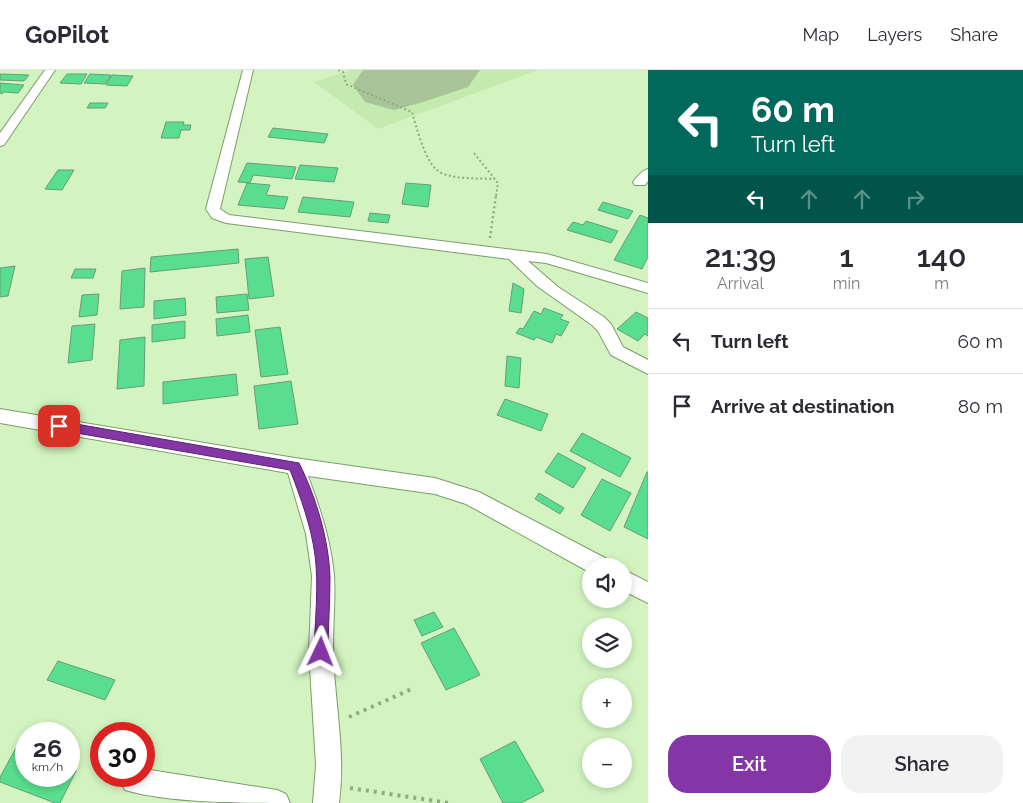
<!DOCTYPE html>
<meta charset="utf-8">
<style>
:root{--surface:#fff;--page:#f2f2f3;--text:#2b2b33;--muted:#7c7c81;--line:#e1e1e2;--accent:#8536a6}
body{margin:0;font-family:Raleway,sans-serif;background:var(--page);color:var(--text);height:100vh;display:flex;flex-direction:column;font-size:19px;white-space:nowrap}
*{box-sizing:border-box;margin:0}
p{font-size:16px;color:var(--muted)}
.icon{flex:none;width:28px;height:28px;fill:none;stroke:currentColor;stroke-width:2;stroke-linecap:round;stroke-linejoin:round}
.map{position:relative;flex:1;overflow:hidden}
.details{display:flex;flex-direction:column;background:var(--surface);width:375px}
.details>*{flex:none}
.guide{background:#00695c;color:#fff;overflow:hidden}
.tools{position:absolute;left:582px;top:488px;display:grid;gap:10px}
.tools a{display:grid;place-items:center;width:50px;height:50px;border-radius:50%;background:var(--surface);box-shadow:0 2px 8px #0003;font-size:25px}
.speed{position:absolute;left:15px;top:652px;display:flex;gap:10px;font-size:25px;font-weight:700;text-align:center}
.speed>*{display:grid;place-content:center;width:65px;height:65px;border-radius:50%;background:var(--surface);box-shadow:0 2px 8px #0003;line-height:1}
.speed small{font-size:12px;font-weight:400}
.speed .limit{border:8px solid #d22;background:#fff;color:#111}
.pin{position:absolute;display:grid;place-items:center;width:42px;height:42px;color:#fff;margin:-21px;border-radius:10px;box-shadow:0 2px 8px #0006}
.me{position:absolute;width:55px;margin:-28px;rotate:2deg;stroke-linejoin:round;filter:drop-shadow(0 0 4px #0008)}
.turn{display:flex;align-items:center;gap:18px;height:105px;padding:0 20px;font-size:22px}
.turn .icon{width:65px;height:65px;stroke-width:2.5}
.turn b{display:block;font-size:35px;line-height:42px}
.lanes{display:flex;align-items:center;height:48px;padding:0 20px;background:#0003;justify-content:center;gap:25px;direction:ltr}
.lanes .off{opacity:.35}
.eta{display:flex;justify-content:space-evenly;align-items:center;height:85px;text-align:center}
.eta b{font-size:30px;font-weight:600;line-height:35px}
.primary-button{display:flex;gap:10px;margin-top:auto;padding:10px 20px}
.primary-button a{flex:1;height:58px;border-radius:20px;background:var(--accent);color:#fff;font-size:20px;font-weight:600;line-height:58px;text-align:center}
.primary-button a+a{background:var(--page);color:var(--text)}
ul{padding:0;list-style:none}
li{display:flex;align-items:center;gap:15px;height:65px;padding:0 20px;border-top:1px solid var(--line)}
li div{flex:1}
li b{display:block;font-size:19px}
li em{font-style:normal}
header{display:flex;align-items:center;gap:30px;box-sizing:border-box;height:70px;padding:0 25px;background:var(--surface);border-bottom:1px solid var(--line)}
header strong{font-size:24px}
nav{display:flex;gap:28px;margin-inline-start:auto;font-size:18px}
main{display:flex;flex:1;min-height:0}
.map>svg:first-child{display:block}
.built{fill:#c5eaaf}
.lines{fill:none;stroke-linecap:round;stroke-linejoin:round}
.runway{fill:#a8c498;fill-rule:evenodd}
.building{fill:#59de8f;stroke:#689c79}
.minor-casing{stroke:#7d9c6b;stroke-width:2}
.path-far2{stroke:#90aa81;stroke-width:2;stroke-dasharray:2 2.5;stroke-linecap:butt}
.path-far1{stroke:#90aa81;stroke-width:2.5;stroke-dasharray:2 3;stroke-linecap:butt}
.path{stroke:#90aa81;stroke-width:4;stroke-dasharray:3 5;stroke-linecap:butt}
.minor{fill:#fff;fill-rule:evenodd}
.route{fill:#8536a6;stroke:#56236c}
</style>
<header>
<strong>GoPilot</strong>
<nav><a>Map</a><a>Layers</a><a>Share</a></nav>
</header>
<main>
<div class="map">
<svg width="648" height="733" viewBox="0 0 648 733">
<rect width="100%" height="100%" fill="#d3f4c0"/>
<path class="built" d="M 351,0 L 538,0 L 378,59 L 314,12 Z"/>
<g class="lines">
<path class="runway" d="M 363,0 L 480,0 L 468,17 L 423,32 L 394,40 L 365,32 L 353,15 Z"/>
</g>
<g class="building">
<path d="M 0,4 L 29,5 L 24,11 L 0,10 Z"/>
<path d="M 67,4 L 87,4 L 81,14 L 60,13 Z"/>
<path d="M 90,4 L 111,5 L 105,14 L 84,13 Z"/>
<path d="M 112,5 L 133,6 L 127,16 L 106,15 Z"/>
<path d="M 0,13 L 24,15 L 18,23 L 4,22 L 2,24 L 0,23 Z"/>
<path d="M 90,33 L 108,33 L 105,38 L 87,38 Z"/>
<path d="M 166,52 L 184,52 L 183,55 L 191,55 L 190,60 L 181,60 L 179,68 L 161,68 Z"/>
<path d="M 273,58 L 328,64 L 324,73 L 268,67 Z"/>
<path d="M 247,93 L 296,97 L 292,109 L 253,105 L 250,113 L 238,112 Z"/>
<path d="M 300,95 L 338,98 L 334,112 L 295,109 Z"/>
<path d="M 58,100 L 74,100 L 62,120 L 45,119 Z"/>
<path d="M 247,113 L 270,115 L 266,125 L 288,127 L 284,139 L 238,135 Z"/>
<path d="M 406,113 L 431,115 L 428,137 L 402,134 Z"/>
<path d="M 303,127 L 354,132 L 350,147 L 298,142 Z"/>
<path d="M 603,132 L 633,141 L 628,149 L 598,140 Z"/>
<path d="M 370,143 L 390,145 L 388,153 L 368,151 Z"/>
<path d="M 640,145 L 648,148 L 648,187 L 642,199 L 614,190 Z"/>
<path d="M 586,151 L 618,161 L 611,173 L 567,160 L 573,152 L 583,155 Z"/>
<path d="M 238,179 L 239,193 L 150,202 L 151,187 Z"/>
<path d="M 268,187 L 274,226 L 249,229 L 245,189 Z"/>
<path d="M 15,196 L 8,226 L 0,227 L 0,198 Z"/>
<path d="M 145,198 L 144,237 L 120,239 L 122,201 Z"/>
<path d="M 75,199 L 96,199 L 93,208 L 71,208 Z"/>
<path d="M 513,213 L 524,219 L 521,243 L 509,241 Z"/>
<path d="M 99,224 L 97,245 L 79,247 L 82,225 Z"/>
<path d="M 247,224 L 249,240 L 217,243 L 216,227 Z"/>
<path d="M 185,228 L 186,245 L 154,249 L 154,231 Z"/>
<path d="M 544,238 L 563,245 L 560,249 L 569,252 L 561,266 L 556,264 L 552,273 L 536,267 L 534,270 L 516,263 L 520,258 L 523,259 L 534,241 L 541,244 Z"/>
<path d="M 636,242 L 648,248 L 648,266 L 645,264 L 638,271 L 617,259 Z"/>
<path d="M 248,245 L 250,262 L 217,266 L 216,249 Z"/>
<path d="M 185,251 L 185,268 L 152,272 L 152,255 Z"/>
<path d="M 95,254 L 92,290 L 68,293 L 72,256 Z"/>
<path d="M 280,257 L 288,304 L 261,307 L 255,260 Z"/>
<path d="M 145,267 L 144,316 L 117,319 L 120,270 Z"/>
<path d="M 507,286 L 521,288 L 519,318 L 505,316 Z"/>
<path d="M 236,304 L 238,325 L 163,334 L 163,312 Z"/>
<path d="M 291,311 L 298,354 L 259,359 L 254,316 Z"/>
<path d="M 505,329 L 548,344 L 541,361 L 497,345 Z"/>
<path d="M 582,363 L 631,388 L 620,407 L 570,381 Z"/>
<path d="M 558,383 L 586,398 L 573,418 L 545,402 Z"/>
<path d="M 647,402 L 648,402 L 648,469 L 624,457 Z"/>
<path d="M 602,409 L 631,423 L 610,461 L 581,445 Z"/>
<path d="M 539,423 L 564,438 L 560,444 L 535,429 Z"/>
<path d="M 434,542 L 443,557 L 422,566 L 414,550 Z"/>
<path d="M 454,558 L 480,605 L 446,620 L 421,573 Z"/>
<path d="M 58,591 L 115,610 L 105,630 L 47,610 Z"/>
<path d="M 515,671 L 544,721 L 521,733 L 503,733 L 480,689 Z"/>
<path d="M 16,678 L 26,682 L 26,706 L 69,706 L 69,698 L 76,701 L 60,733 L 55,733 L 0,712 L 0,707 Z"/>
</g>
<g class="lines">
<defs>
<g id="minor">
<path d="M 45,0 L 55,0 L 4,75 L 0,76 L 0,63 Z"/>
<path d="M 243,0 L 253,0 L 220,139 L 229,145 L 547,184 L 648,213 L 648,223 L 546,193 L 528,191 L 558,217 L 604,247 L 611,254 L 623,277 L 648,290 L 648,304 L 611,285 L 598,261 L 592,255 L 537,216 L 509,189 L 226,153 L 212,148 L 206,139 Z"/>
<path d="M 648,99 L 648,111 L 645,115 L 635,115 L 633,112 C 637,107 641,101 648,99 Z"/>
<path d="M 0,339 L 295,388 L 435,408 L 479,422 L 607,489 L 610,496 L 591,496 L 591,503 L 466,434 L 435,424 L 308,406 C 320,438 331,471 334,505 C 336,537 331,568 334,600 C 337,645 345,688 339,733 L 313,733 L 316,695 L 309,582 L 312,506 L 306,464 L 288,403 L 0,353 Z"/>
<path d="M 624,500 L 648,512 L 648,533 L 624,521 Z"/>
<path d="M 144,699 L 277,720 L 286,724 L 290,733 C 242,733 169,733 125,720 L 121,711 L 123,706 L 144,706 Z"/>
</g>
</defs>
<use href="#minor" class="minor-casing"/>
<g class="path-far2">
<path d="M 338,0 L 343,2 L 346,14 L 412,42 C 416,56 425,91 437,100 C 448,110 480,108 495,109"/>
<path d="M 474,83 L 498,113 L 496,126"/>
</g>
<path class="path-far1" d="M 490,168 L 496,125"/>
<g class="path">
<path d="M 349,647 L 414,618"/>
<path d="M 350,718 L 449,733"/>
</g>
<use href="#minor" class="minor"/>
</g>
<path class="route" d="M 59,351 L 299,393 C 316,427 329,470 330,508 C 330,533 328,558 328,582 L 326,587 L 321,589 L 316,587 L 314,582 C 315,550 319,517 315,485 C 311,456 301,428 290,400 L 59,360 L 53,356 Z"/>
</svg>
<div class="tools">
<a><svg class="icon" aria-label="sound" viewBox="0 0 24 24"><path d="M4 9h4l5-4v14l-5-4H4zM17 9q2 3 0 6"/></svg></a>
<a><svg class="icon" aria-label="layers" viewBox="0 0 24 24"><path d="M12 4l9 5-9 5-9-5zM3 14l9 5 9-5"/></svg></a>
<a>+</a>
<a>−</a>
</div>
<div class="speed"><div>26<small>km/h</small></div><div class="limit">30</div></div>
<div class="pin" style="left:59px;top:356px;background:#d93025"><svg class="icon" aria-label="arrive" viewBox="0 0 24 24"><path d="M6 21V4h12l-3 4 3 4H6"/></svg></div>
<svg class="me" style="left:321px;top:582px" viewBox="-20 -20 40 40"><path d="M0-17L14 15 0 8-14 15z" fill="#8536a6" stroke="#fff" stroke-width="4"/></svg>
</div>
<section class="details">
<div class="guide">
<div class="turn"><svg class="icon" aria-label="left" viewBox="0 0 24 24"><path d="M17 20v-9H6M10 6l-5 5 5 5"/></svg><div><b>60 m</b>Turn left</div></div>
<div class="lanes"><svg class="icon" aria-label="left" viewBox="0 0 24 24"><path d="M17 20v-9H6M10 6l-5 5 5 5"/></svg><svg class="icon off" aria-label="ahead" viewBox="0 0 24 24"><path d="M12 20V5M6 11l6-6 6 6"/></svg><svg class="icon off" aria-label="ahead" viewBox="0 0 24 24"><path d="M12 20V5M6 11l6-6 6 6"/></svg><svg class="icon off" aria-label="right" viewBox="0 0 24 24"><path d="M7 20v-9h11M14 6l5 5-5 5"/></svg></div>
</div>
<div class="eta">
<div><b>21:39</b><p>Arrival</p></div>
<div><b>1</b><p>min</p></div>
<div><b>140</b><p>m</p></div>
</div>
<ul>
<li><svg class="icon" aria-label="left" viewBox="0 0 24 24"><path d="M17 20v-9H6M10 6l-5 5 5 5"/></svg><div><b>Turn left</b></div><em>60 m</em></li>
<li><svg class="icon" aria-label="arrive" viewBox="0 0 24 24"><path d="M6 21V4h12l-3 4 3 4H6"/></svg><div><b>Arrive at destination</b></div><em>80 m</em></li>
</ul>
<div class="primary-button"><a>Exit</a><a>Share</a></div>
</section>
</main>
